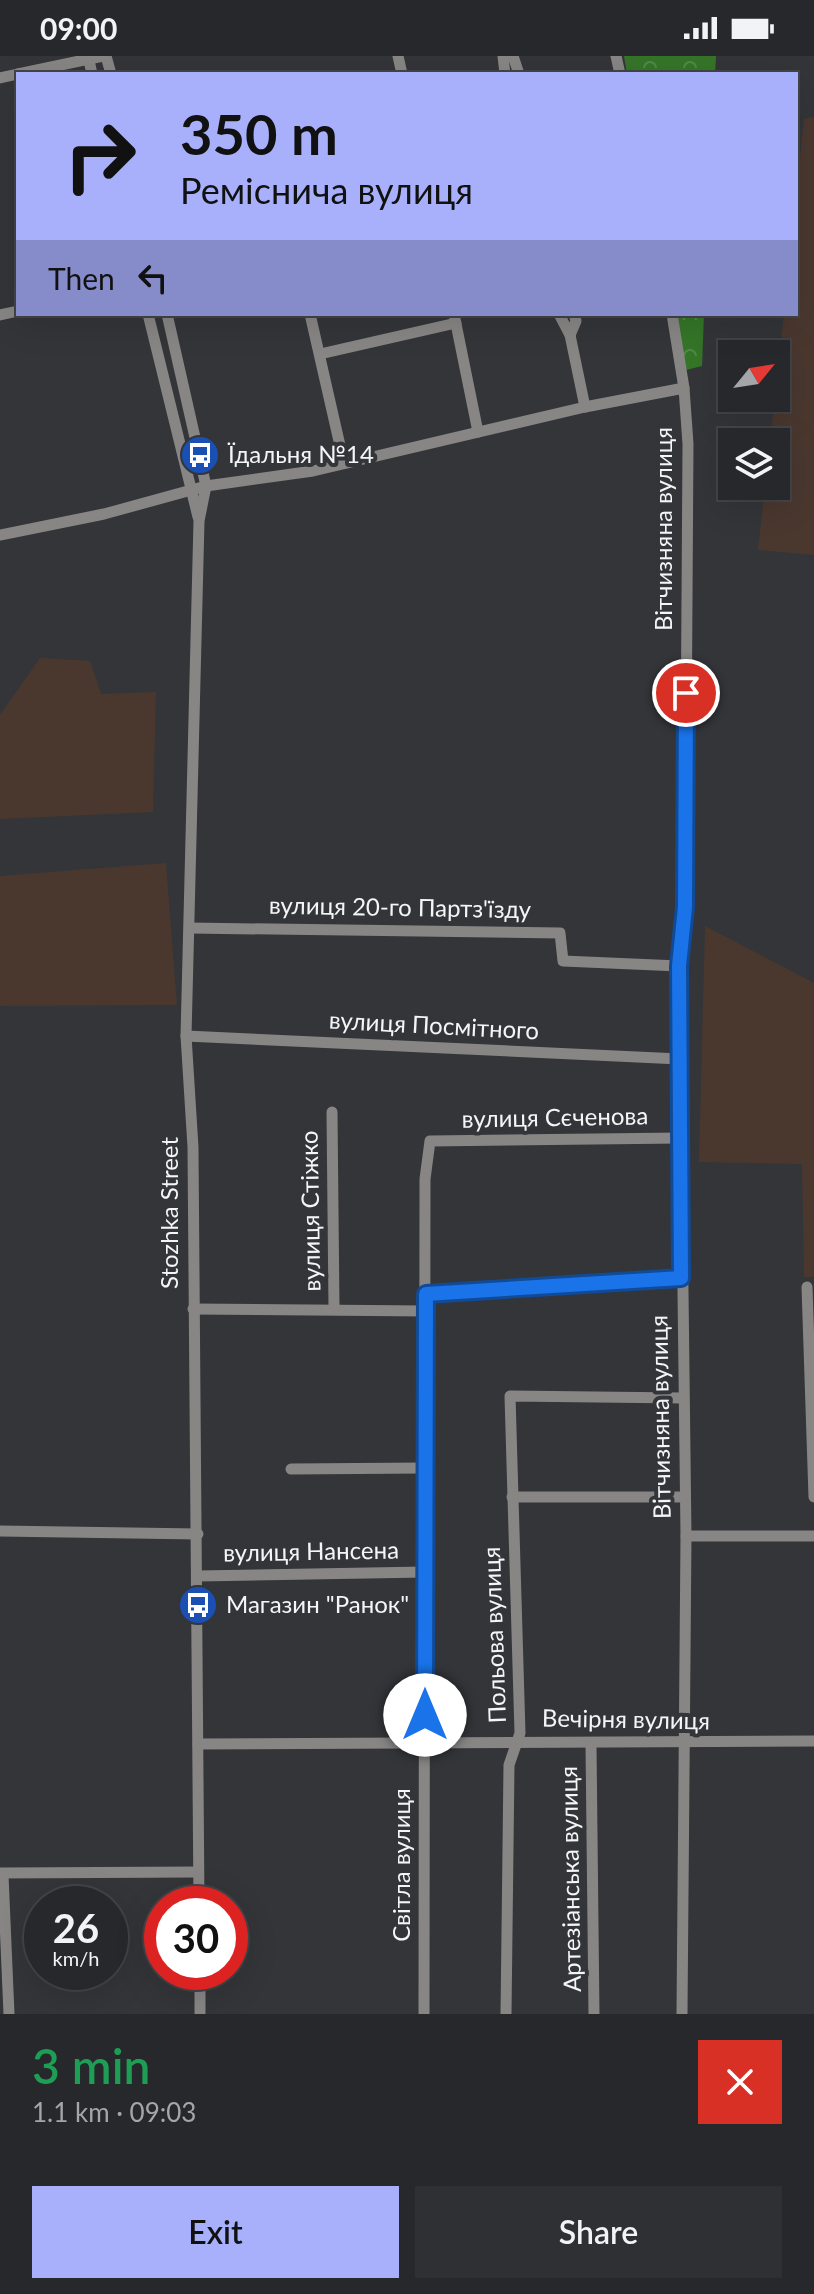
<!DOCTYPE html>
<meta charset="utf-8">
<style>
:root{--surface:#26282b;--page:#2e3033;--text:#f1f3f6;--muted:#a4a6a9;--line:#424447;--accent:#a8b0fc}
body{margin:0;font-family:Lato,sans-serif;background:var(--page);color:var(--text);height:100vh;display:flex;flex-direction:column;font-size:30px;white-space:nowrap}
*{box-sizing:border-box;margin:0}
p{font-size:26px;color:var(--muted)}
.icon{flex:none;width:44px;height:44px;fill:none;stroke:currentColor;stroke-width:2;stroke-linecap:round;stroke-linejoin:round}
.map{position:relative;height:1958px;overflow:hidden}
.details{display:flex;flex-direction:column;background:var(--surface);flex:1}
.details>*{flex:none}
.top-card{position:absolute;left:16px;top:16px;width:782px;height:244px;border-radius:0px;box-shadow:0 8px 32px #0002,0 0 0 2px var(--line);background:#a8b0fc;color:#111;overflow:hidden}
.needle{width:52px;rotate:60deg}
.fabs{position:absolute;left:718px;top:284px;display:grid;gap:16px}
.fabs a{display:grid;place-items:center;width:72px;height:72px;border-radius:0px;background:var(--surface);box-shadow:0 8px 32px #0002,0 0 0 2px var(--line);font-size:40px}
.speed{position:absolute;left:24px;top:1830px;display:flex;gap:16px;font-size:40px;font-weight:700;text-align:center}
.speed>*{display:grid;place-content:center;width:104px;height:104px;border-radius:50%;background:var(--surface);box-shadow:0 8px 32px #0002,0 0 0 2px var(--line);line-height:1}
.speed small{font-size:20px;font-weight:400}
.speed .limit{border:12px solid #d22;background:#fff;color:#111}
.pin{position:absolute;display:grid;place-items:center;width:68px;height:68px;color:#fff;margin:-34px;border:4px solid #fff;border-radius:50%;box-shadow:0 2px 8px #0007}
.me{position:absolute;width:88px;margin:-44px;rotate:0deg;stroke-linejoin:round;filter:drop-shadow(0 0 6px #0008)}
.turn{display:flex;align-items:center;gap:28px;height:168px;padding:0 32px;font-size:36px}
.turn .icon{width:104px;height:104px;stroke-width:2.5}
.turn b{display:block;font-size:56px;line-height:68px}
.then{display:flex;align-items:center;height:76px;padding:0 32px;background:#0003;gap:16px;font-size:30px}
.round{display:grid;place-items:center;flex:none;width:84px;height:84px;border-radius:0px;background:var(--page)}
.head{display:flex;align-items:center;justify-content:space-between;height:136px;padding:0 32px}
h1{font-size:48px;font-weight:600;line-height:60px;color:#1e9e55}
.action{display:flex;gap:16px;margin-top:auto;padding:16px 32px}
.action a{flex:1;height:92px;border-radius:0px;background:var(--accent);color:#111;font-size:32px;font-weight:600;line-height:92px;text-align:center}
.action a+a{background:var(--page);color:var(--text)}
.status{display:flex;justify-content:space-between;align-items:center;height:56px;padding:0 40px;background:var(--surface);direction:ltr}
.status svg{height:22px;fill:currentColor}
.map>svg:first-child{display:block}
.industrial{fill:#4a382f}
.forest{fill:url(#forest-crowns)}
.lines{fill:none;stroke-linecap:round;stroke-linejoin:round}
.minor{stroke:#888585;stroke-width:11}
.route-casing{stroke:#114b97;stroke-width:20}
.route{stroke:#1a73e8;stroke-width:14}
.labels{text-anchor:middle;stroke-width:8;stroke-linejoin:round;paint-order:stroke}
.poi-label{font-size:24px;fill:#f4f5f7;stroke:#333539;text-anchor:start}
.street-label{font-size:24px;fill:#f4f5f7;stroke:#333539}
</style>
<div class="status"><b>09:00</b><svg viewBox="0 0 49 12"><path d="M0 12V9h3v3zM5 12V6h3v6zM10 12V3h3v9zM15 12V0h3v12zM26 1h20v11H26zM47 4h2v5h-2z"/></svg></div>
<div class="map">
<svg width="814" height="1958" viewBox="0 0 814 1958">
<defs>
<pattern id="forest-crowns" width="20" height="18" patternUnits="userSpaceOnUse" patternTransform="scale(2)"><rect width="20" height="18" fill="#357528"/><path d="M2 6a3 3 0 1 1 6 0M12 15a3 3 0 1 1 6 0" fill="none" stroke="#538948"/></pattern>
</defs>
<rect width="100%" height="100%" fill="#333539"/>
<g class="industrial">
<path d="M 814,61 L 814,499 L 758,494 L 765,430 L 776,430 L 776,386 L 770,386 L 784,258 L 796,258 L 796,141 L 804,63 Z"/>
<path d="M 40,602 L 90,605 L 101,638 L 156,636 L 153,756 L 0,763 L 0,659 Z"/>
<path d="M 166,807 L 177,949 L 0,950 L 0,820 Z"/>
<path d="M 705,870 L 814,927 L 814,1221 L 804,1221 L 802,1108 L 699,1106 Z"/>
</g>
<g class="forest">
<path d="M 624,0 L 716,0 L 715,18 L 627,18 Z"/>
<path d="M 677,258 L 704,258 L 702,310 L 686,314 Z"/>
</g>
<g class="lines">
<g class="minor">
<path d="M 88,0 L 92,18"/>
<path d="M 106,0 L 111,18"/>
<path d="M 398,0 L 402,18"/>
<path d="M 503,0 L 505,18"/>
<path d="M 513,0 L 519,18"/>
<path d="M 616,0 L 620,18"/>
<path d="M 18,18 L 103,0"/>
<path d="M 0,22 L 18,18"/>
<path d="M 148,258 L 198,461"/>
<path d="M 167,258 L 206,430 L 199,465 L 186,980 L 193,1091 L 199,1848"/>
<path d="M 310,258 L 344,407"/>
<path d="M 454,258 L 478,376"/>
<path d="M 559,258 L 570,279 L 585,351"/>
<path d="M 672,258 L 684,332 L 688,388 L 685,851 L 679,910 L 686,1480 L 682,1958"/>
<path d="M 0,259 L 18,255"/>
<path d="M 570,279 L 576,265 L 574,258"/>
<path d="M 320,298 L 456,267"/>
<path d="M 0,479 L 104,458 L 206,430 L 313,415 L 585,351 L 684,332"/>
<path d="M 190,872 L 560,877 L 563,905 L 679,910"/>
<path d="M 186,980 L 680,1003"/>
<path d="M 332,1056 L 334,1253"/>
<path d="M 807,1231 L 814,1441"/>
<path d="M 426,1238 L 681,1222"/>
<path d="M 193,1253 L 426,1255"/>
<path d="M 291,1413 L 423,1412"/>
<path d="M 512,1441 L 684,1441"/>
<path d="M 0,1475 L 198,1478"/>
<path d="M 686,1480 L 814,1480"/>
<path d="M 198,1520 L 425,1516"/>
<path d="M 198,1688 L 814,1685"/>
<path d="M 591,1688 L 594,1958"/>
<path d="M 0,1817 L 198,1816"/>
<path d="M 3,1819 L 9,1958"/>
<path d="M 200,1916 L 200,1958"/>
<path d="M 424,1958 L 425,1123 L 430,1085 L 680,1082"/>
<path d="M 506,1958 L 509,1709 L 520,1677 L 510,1340 L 682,1342"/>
</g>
</g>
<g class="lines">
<defs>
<path id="route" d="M 425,1659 L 426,1238 L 681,1222 L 679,910 L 685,851 L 686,637"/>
</defs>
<use href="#route" class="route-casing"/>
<use href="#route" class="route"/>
</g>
<defs>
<symbol id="bus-disc" viewBox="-11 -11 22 22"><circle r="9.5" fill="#1a4fb4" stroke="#333539"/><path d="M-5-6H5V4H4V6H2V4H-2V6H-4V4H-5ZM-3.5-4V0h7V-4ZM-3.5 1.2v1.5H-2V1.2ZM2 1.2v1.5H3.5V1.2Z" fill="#fff"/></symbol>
</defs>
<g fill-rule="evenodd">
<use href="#bus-disc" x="178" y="377" width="44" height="44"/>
<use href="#bus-disc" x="176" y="1527" width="44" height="44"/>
</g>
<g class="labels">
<g class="poi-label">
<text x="228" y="407">Їдальня №14</text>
<text x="226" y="1557">Магазин "Ранок"</text>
</g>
<g class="street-label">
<text transform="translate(664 473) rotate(-90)" y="8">Вітчизняна вулиця</text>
<text transform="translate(400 852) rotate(1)" y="8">вулиця 20-го Партз'їзду</text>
<text transform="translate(434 970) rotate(3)" y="8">вулиця Посмітного</text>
<text transform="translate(555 1062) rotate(-1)" y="8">вулиця Сєченова</text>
<text transform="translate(311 1155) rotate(-91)" y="8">вулиця Стіжко</text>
<text transform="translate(170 1157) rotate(-90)" y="8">Stozhka Street</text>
<text transform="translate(661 1361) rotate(-91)" y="8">Вітчизняна вулиця</text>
<text transform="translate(311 1496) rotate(-1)" y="8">вулиця Нансена</text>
<text transform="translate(495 1579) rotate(-92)" y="8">Польова вулиця</text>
<text transform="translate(626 1664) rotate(1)" y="8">Вечірня вулиця</text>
<text transform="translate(402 1809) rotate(-90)" y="8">Світла вулиця</text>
<text transform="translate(571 1823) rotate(-91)" y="8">Артезіанська вулиця</text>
</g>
</g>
</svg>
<div class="fabs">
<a><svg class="needle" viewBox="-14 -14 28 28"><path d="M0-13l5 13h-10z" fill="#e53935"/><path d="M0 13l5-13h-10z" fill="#a4a6a9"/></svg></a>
<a><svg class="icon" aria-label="layers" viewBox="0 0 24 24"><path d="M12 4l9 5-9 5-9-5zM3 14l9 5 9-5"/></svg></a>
</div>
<div class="speed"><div>26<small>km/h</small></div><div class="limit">30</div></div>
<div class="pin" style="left:686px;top:637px;background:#d93025"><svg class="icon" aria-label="arrive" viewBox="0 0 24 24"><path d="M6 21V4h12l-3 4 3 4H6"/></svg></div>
<svg class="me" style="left:425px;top:1659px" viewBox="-20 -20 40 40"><circle r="19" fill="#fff"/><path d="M0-13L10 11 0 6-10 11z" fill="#1a73e8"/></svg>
<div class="top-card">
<div class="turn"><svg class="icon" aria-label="right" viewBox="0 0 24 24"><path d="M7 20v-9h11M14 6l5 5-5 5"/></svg><div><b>350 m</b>Реміснича вулиця</div></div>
<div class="then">Then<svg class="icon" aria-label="left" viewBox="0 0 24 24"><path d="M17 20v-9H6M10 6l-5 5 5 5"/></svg></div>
</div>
</div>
<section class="details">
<div class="head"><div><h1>3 min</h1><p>1.1 km · 09:03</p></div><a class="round" style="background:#d93025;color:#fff"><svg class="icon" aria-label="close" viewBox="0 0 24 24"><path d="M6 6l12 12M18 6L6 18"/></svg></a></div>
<div class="action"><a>Exit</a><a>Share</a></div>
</section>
